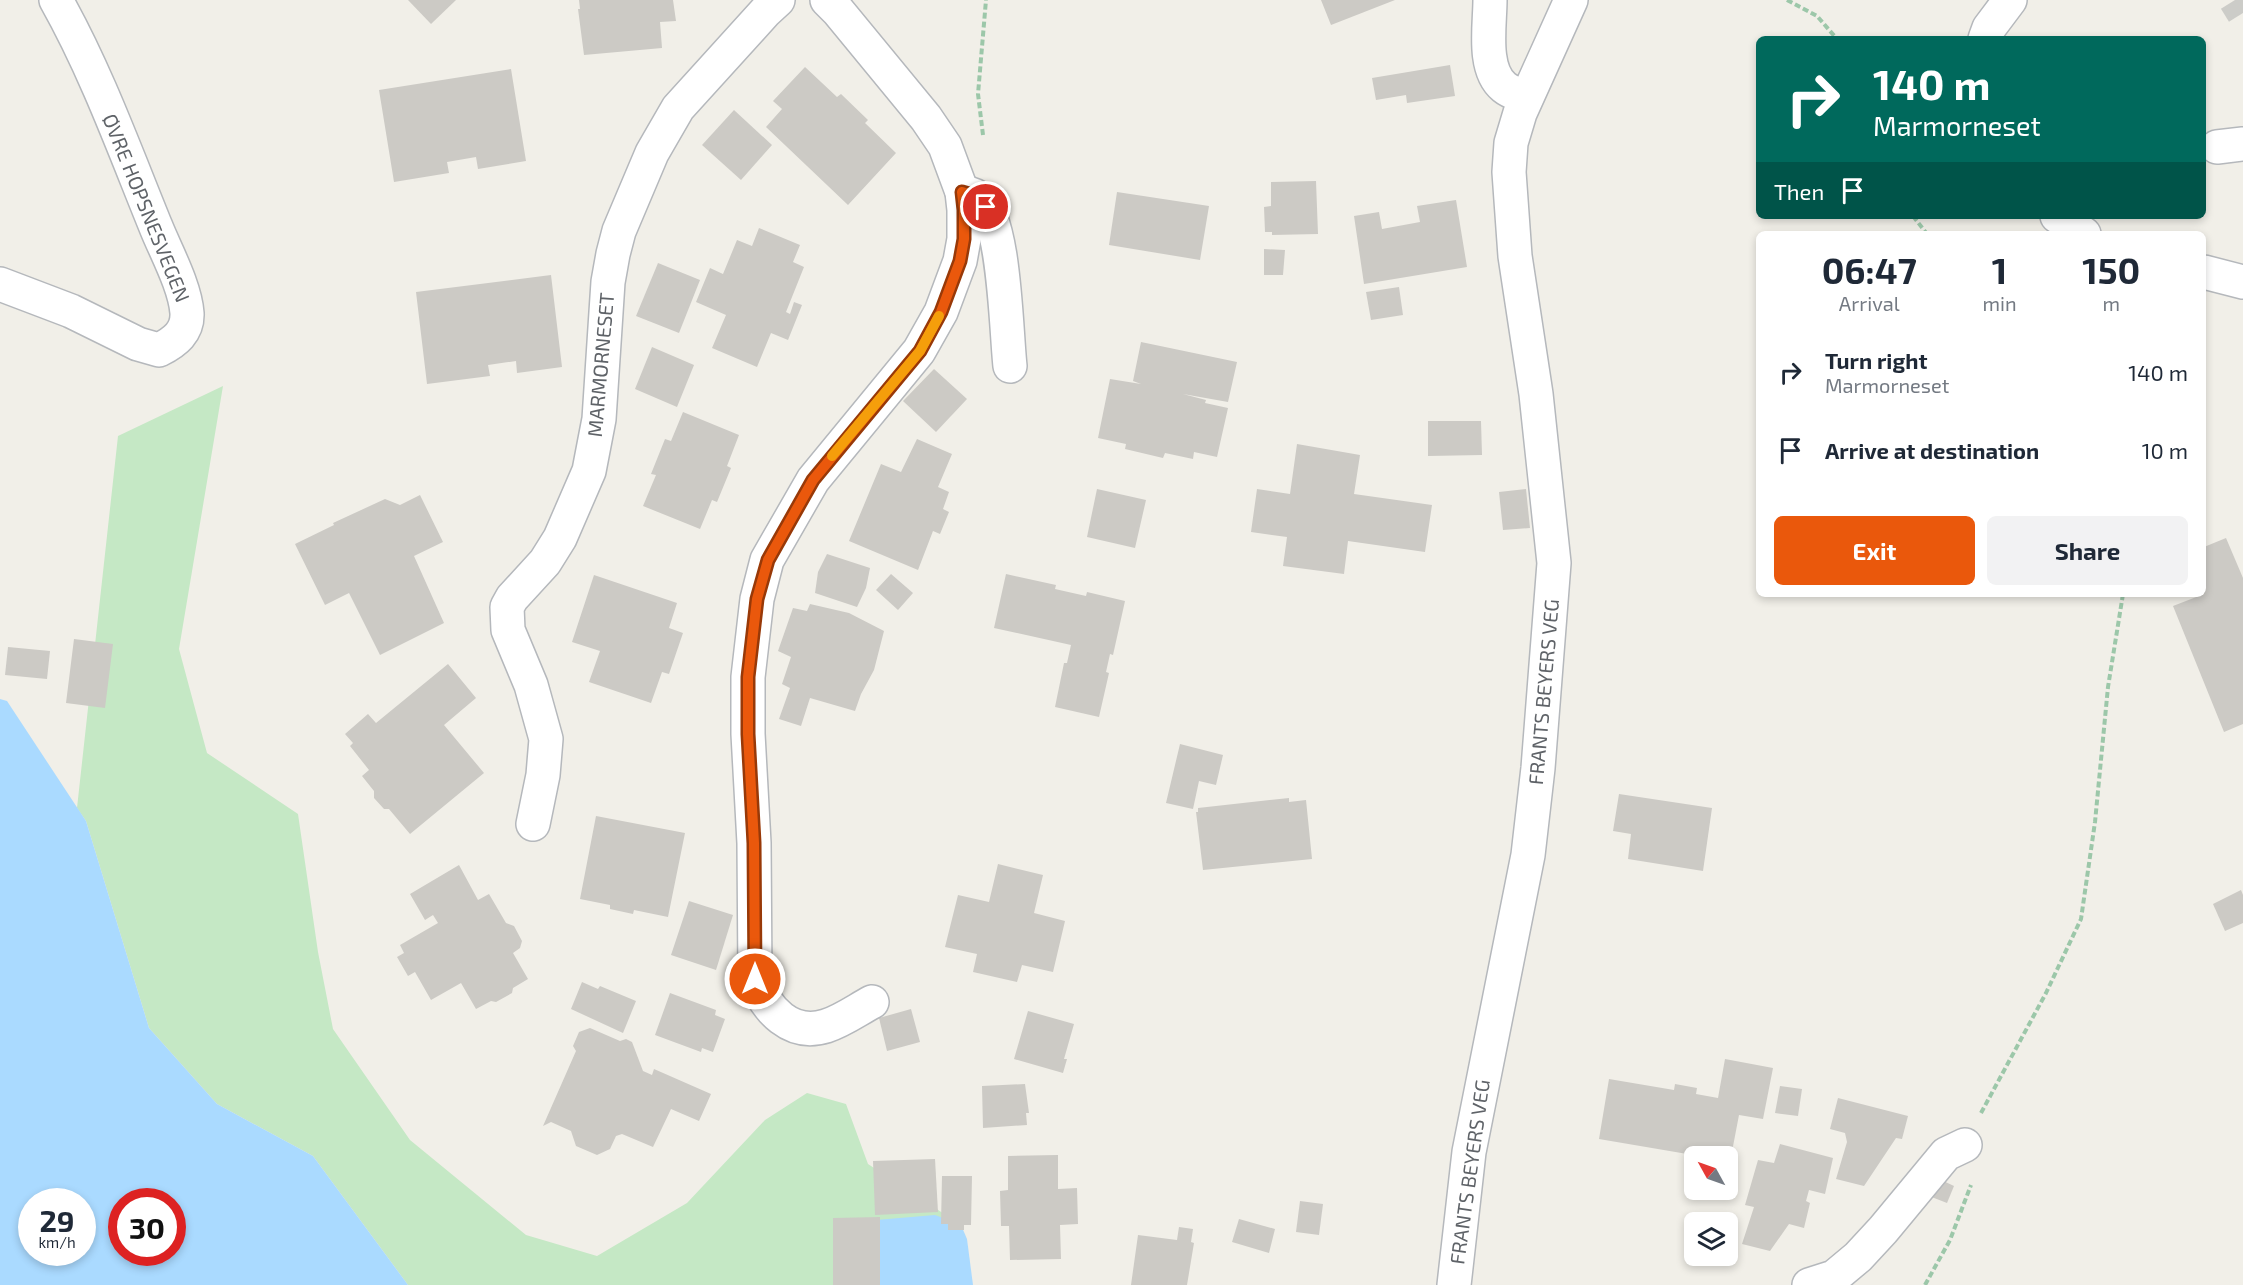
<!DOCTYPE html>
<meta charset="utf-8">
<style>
:root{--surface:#fff;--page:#f2f2f3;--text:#1f2937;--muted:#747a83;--accent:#ea580c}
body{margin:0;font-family:"Exo 2",sans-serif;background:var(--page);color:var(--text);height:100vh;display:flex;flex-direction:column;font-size:22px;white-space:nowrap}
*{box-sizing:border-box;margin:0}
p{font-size:20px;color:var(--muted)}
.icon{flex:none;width:33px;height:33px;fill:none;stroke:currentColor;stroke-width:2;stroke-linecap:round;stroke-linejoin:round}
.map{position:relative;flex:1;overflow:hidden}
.drawer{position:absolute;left:1756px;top:231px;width:450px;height:366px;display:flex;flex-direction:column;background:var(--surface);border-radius:9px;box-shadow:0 3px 9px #0003}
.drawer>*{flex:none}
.hud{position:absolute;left:1756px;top:36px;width:450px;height:183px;border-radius:9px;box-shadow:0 3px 9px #0003;background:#00695c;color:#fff;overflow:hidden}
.needle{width:39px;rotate:310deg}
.buttons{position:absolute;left:1684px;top:1146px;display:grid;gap:12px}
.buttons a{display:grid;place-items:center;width:54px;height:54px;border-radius:9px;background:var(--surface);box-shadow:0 3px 9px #0003;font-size:30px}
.speed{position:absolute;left:18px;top:1188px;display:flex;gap:12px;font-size:30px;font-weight:700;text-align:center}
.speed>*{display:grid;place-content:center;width:78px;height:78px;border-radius:50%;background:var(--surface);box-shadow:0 3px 9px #0003;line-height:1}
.speed small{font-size:15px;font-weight:400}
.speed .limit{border:9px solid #d22;background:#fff;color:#111}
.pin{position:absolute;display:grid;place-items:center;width:51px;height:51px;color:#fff;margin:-26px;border:3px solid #fff;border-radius:50%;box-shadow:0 2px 6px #0007}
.me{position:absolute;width:66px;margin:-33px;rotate:0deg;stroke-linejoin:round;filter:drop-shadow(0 0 4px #0008)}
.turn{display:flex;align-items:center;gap:21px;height:126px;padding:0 18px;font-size:27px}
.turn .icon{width:78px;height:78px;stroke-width:2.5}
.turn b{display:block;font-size:42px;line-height:51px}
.then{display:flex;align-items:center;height:57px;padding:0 18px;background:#0003;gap:12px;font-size:22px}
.eta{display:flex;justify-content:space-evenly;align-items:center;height:102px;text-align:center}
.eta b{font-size:36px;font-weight:700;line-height:42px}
.button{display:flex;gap:12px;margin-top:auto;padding:12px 18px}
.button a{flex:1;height:69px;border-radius:9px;background:var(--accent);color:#fff;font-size:24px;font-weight:700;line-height:69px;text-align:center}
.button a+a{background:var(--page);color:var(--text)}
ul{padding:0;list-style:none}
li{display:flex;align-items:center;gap:18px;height:78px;padding:0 18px}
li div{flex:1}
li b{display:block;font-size:22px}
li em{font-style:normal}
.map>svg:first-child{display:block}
.green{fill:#c5e8c5}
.water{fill:#aadaff;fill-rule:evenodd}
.building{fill:#cccac5}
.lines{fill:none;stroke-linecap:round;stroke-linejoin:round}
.highway-tunnel{stroke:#ccccc8;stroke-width:33;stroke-dasharray:33 16;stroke-linecap:butt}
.minor-casing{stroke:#b5b8bc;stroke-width:36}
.path{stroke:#9cc7a9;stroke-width:4;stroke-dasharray:6 3;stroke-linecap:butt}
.minor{stroke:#fff;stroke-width:33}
.route-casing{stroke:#983908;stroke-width:15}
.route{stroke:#ea580c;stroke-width:10}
.slow{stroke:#f59e0b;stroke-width:10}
.labels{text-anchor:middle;stroke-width:4.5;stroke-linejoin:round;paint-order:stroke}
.street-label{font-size:20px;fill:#5f6368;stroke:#fff}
</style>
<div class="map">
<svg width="2243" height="1285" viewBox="0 0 2243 1285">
<rect width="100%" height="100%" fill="#f1efe8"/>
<path class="green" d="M 223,386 L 179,649 L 207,753 L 298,814 L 318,952 L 333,1029 L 410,1140 L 526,1235 L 597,1256 L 687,1203 L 765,1120 L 807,1093 L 846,1104 L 868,1164 L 961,1225 L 875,1285 L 408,1285 L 313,1156 L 217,1104 L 149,1028 L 86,821 L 77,808 L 118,436 Z"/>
<g class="water">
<path d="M 0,699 L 7,701 L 86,821 L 149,1028 L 217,1104 L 313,1156 L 408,1285 L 0,1285 ZM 32,1202 L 82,1202 L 82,1252 L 32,1252 ZM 122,1202 L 172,1202 L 172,1252 L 122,1252 Z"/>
<path d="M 935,1215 L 961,1225 L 967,1239 L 973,1285 L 875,1285 L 876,1220 Z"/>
</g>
<g class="building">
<path d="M 408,0 L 456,0 L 431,24 Z"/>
<path d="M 579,0 L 673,0 L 676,21 L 660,22 L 662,48 L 584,55 L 578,9 L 580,9 Z"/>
<path d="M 1321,0 L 1395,0 L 1331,25 Z"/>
<path d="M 1450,65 L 1455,96 L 1407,103 L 1406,95 L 1376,100 L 1372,78 Z"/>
<path d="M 805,67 L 837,97 L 841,94 L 868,120 L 865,123 L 896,153 L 848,205 L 766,127 L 782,109 L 773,101 Z"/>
<path d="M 511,69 L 526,161 L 478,169 L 476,157 L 447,162 L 449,173 L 394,182 L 379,90 Z"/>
<path d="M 734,110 L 772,145 L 741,180 L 702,145 Z"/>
<path d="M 1316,181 L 1318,234 L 1272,235 L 1272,232 L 1265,232 L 1264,207 L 1271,206 L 1271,182 Z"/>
<path d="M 1117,192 L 1209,206 L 1200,260 L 1109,245 Z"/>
<path d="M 1456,200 L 1467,267 L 1364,284 L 1354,216 L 1379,212 L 1382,229 L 1420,222 L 1417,206 Z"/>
<path d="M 759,228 L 800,245 L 793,262 L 804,267 L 786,312 L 790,314 L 794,302 L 802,305 L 788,340 L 771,333 L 757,367 L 712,348 L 726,315 L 696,302 L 710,268 L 723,274 L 737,240 L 752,246 Z"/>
<path d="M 1264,249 L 1285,250 L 1283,275 L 1264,275 Z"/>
<path d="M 658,263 L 700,280 L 679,333 L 636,316 Z"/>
<path d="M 551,275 L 562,367 L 517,373 L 516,361 L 488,365 L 490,376 L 427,384 L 416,292 Z"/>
<path d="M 1399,287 L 1403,315 L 1371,320 L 1366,292 Z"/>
<path d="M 1141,342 L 1237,362 L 1228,402 L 1183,394 L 1206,400 L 1205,403 L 1228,408 L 1217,457 L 1194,452 L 1193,459 L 1165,453 L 1163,458 L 1125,449 L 1126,444 L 1098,438 L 1110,379 L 1141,384 L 1133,381 Z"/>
<path d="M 652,347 L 694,365 L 677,407 L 635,389 Z"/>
<path d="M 934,369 L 967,399 L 936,432 L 903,401 Z"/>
<path d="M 683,412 L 739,435 L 727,466 L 731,468 L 717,502 L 712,500 L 700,529 L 643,506 L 656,475 L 651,474 L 665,439 L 671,441 Z"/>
<path d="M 1428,421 L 1481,421 L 1482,455 L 1428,456 Z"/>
<path d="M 917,439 L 952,454 L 938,487 L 949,492 L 943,509 L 949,512 L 940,534 L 933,531 L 918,570 L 849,541 L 881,464 L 901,472 Z"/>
<path d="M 1297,444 L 1360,455 L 1354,494 L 1432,505 L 1425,552 L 1348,541 L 1344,574 L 1283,566 L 1287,537 L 1251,532 L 1257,489 L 1290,494 Z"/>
<path d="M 1097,489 L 1146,500 L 1135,548 L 1087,537 Z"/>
<path d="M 1526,489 L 1530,528 L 1503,530 L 1499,492 Z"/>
<path d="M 420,495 L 443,542 L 414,556 L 444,623 L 380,655 L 349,593 L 325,605 L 295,544 L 334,525 L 333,523 L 385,499 L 400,505 Z"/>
<path d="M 2226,538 L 2243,578 L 2243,724 L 2224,732 L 2173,606 L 2204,594 L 2204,547 Z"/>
<path d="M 827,554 L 870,568 L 866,588 L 857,607 L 815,593 L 818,572 Z"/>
<path d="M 891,574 L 913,593 L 898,610 L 876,590 Z"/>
<path d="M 1006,574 L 1056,585 L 1055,589 L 1086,596 L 1087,592 L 1125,601 L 1113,655 L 1110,654 L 1106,672 L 1109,673 L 1099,717 L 1055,707 L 1064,663 L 1067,663 L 1071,645 L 994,628 Z"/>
<path d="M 594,575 L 677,603 L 669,628 L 683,633 L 669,674 L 662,672 L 651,703 L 589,682 L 600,651 L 572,642 Z"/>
<path d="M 810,604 L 849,613 L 884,631 L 874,670 L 861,694 L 855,711 L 810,698 L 801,726 L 779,719 L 790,688 L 782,684 L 791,657 L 778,651 L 793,608 L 807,611 Z"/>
<path d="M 74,639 L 113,644 L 105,708 L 66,703 Z"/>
<path d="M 8,647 L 50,651 L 47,679 L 5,675 Z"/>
<path d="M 448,664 L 476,698 L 444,725 L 484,773 L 410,834 L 389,809 L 384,809 L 374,798 L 374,791 L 362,776 L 369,770 L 350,746 L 353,743 L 345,734 L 368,714 L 376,723 Z"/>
<path d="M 1180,744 L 1223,755 L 1216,785 L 1199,781 L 1193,809 L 1166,803 Z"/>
<path d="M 1619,794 L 1712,808 L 1703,871 L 1628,859 L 1631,834 L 1613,831 Z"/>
<path d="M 1289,798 L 1289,802 L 1306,800 L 1312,859 L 1203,870 L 1196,812 L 1198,812 L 1198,808 Z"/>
<path d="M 596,816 L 685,833 L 668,917 L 634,910 L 633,914 L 610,909 L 610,905 L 580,899 Z"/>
<path d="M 998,864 L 1043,875 L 1034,913 L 1065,921 L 1053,972 L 1022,965 L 1017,982 L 973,972 L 977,954 L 945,947 L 958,895 L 989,902 Z"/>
<path d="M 459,865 L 478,900 L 489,894 L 506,923 L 514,926 L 522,941 L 520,948 L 513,953 L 528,979 L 513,988 L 512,993 L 496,1002 L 491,1001 L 476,1009 L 461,983 L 431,1000 L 415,972 L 408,976 L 397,957 L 404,953 L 400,945 L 438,923 L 433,915 L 425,920 L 410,894 Z"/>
<path d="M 2241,890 L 2243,895 L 2243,923 L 2225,931 L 2213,904 Z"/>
<path d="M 689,901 L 733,915 L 716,970 L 671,955 Z"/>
<path d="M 582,982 L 598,989 L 600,986 L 636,1001 L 623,1033 L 571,1009 Z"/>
<path d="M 670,993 L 716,1010 L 715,1015 L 725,1019 L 713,1052 L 702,1048 L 701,1052 L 655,1035 Z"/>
<path d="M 911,1009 L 920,1042 L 887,1051 L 879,1018 Z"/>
<path d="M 1028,1011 L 1074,1024 L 1064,1059 L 1067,1059 L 1063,1073 L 1014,1059 Z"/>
<path d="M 590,1028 L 620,1041 L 626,1039 L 632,1042 L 643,1071 L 652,1075 L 654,1069 L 711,1094 L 699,1121 L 671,1109 L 653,1147 L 622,1134 L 616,1136 L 610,1149 L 597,1155 L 576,1146 L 571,1131 L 551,1122 L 543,1126 L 576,1051 L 573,1046 L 579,1032 Z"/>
<path d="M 1725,1059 L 1773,1068 L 1763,1119 L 1739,1115 L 1730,1162 L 1728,1161 L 1728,1156 L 1699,1156 L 1599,1139 L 1609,1079 L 1674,1090 L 1675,1084 L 1697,1088 L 1696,1094 L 1718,1098 Z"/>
<path d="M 1025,1084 L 1029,1113 L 1026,1113 L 1027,1125 L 983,1128 L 982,1086 Z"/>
<path d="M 1780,1086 L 1802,1089 L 1798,1116 L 1775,1113 Z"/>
<path d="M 1838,1098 L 1908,1116 L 1902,1139 L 1896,1138 L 1864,1186 L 1836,1179 L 1847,1142 L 1845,1133 L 1830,1129 Z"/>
<path d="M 1780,1144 L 1833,1158 L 1825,1194 L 1809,1190 L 1806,1201 L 1810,1203 L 1804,1228 L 1789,1224 L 1770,1251 L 1742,1244 L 1754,1207 L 1745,1205 L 1758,1160 L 1774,1163 Z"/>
<path d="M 1058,1155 L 1058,1189 L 1077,1188 L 1078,1224 L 1060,1225 L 1061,1259 L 1010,1260 L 1009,1226 L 1001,1226 L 1000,1191 L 1008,1190 L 1008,1156 Z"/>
<path d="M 935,1159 L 938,1212 L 875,1215 L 873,1161 Z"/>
<path d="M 942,1176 L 972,1176 L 971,1225 L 964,1225 L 964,1230 L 948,1230 L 948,1224 L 941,1224 Z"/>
<path d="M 1937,1178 L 1954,1186 L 1947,1203 L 1929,1196 Z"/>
<path d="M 1300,1201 L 1323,1204 L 1319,1235 L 1296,1232 Z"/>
<path d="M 880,1217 L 880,1285 L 833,1285 L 833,1218 Z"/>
<path d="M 1239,1219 L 1275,1229 L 1269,1253 L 1232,1242 Z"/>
<path d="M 1179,1227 L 1193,1229 L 1191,1242 L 1194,1243 L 1187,1285 L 1131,1285 L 1138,1235 L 1177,1240 Z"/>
</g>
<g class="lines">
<path class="highway-tunnel" d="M 2235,0 L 2243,13"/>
<defs>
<g id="minor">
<path d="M 827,0 L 838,11 L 926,118 L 945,146 L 962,192 L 964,210 L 964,239 L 960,261 L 941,312 L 919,351 L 813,480 L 767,560 L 757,599 L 748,677 L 748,734 L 754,843 L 755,979 C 766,1010 791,1037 826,1026 C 842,1021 857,1010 872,1002"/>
<path d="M 1490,0 C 1490,25 1482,69 1504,87 C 1510,92 1519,95 1526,98"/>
<path d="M 1985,39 L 1989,28 L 2010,0"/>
<path d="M 2217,147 L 2243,144"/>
<path d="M 962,192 C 967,193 975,194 979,198 C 1005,219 1006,331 1010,366"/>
<path d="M 2057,216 L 2084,234"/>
<path d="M 2204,272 L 2243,282"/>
<path d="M 0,284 L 71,311 L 138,344 L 159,350 C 175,342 188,332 187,313 C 185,286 166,252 156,227 C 125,151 96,71 56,0"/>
<path d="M 533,824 L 543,775 L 546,739 L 531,685 L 508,630 L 507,607 L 512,598 L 545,562 L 560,538 L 589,471 L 599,419 L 608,282 L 613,254 L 619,231 L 652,153 L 678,108 L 766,11 L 778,0"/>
<path d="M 1454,1285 L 1469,1152 L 1528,855 L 1538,768 L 1554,563 L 1536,394 L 1515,256 L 1509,172 L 1511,143 L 1520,113 L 1571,0"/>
<path d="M 1809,1285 L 1834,1277 L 1858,1257 L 1883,1230 L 1946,1154 L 1965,1145"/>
</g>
</defs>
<use href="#minor" class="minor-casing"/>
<g class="path">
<path d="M 1787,0 L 1817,16 L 1837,39"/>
<path d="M 983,135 L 978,94 L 986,0"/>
<path d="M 1913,216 L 1927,234"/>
<path d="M 1981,1113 L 2046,993 L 2081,919 L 2095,822 L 2108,687 L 2123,594"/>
<path d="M 1925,1285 L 1950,1240 L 1971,1185"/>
</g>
<use href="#minor" class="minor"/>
</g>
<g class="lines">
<defs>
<path id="route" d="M 755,979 L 754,843 L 748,734 L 748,677 L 757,599 L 768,560 L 813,480 L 920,351 L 941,312 L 960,261 L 964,239 L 964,210 L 962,192 L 979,197 L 986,207"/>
</defs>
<use href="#route" class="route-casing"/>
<use href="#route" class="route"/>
<path class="slow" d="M 832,456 L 920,351 L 939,316"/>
</g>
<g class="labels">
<g class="street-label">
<text transform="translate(146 208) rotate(68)" y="7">ØVRE HOPSNESVEGEN</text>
<text transform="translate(601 365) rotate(-85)" y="7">MARMORNESET</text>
<text transform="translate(1544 692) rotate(-85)" y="7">FRANTS BEYERS VEG</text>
<text transform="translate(1470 1172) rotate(-82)" y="7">FRANTS BEYERS VEG</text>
</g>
</g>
</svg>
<div class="buttons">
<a><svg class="needle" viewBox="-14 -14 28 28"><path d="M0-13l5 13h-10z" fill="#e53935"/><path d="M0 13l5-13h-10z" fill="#747a83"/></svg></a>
<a><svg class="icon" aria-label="layers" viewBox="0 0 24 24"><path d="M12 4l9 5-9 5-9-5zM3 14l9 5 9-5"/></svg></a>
</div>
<div class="speed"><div>29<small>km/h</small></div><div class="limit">30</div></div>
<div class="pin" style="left:986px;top:207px;background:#d93025"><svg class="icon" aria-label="arrive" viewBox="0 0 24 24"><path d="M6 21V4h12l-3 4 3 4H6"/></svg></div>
<svg class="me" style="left:755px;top:979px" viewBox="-20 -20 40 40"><circle r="17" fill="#ea580c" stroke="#fff" stroke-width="3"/><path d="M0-11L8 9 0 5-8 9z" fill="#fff"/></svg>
<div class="hud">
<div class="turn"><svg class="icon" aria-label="right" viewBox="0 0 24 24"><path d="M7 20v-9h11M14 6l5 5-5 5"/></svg><div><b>140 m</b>Marmorneset</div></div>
<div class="then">Then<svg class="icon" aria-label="arrive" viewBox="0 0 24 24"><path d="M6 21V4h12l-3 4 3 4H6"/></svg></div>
</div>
<section class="drawer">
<div class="eta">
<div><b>06:47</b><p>Arrival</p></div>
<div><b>1</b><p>min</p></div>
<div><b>150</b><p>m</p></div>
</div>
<ul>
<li><svg class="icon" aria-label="right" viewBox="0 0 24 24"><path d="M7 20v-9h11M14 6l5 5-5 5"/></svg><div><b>Turn right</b><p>Marmorneset</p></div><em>140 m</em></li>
<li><svg class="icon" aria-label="arrive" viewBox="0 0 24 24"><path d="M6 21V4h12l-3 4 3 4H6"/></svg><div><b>Arrive at destination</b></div><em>10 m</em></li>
</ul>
<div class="button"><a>Exit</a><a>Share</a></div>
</section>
</div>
